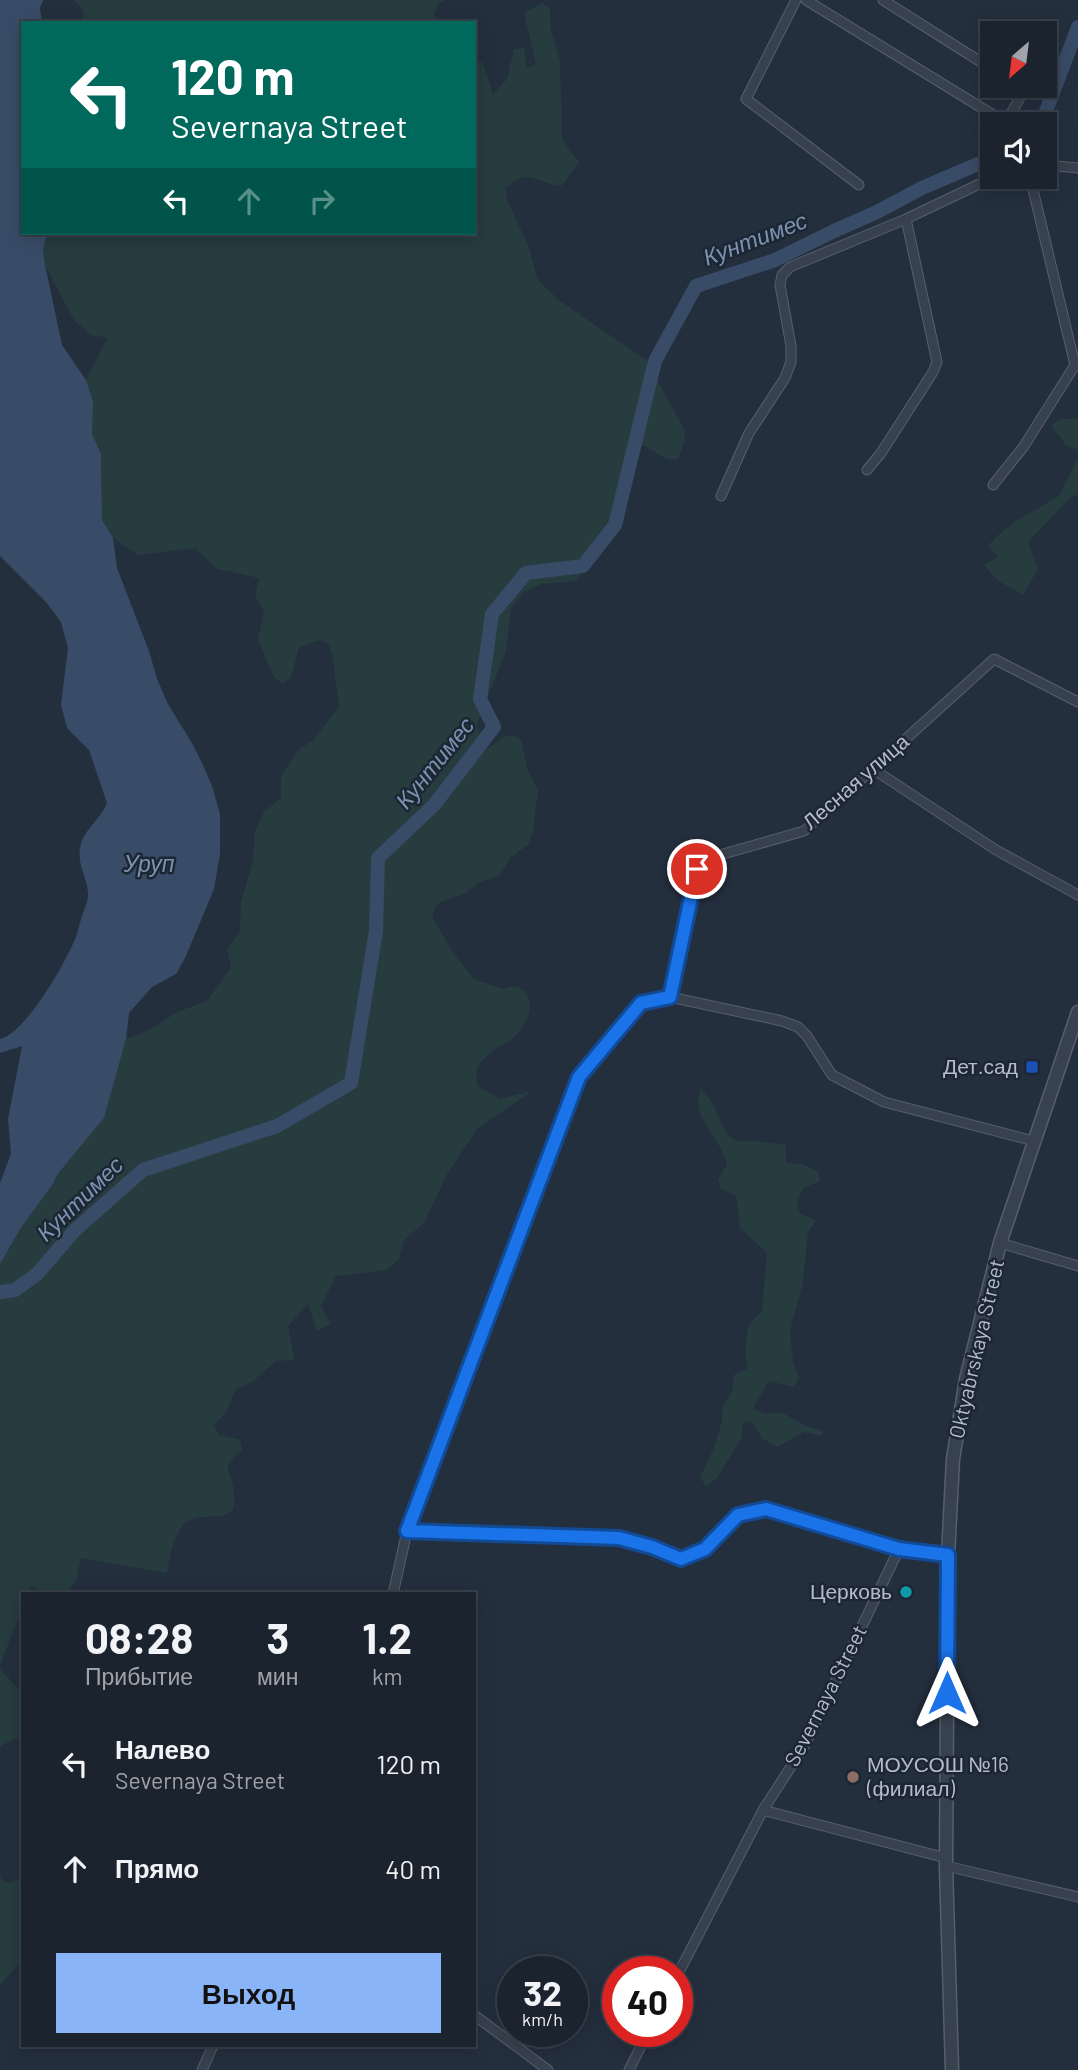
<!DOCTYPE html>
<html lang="ru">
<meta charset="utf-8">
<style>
:root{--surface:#1b232e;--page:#242b36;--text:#f1f3f6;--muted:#a0a4aa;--line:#39404a;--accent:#8ab4f8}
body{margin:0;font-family:Barlow,sans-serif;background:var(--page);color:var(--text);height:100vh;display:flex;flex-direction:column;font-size:26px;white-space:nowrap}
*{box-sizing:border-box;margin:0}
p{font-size:23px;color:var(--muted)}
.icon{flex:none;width:38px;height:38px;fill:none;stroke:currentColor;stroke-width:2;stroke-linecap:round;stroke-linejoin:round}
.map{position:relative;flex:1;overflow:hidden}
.details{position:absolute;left:21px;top:1592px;width:455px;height:455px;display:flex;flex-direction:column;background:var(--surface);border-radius:0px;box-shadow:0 4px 18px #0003,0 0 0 2px var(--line)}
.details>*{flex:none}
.hud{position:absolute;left:21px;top:21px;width:455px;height:214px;border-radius:0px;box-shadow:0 4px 18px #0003,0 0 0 2px var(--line);background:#00695c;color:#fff;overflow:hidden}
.needle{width:46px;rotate:208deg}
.buttons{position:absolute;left:980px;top:21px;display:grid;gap:14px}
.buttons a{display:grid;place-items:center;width:77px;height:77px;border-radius:0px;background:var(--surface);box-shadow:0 4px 18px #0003,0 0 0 2px var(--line);font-size:35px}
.speed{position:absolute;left:497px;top:1956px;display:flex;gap:14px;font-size:35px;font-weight:700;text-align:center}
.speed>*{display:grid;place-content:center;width:91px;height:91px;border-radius:50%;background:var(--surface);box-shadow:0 4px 18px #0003,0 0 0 2px var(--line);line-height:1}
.speed small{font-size:18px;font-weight:400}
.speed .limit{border:10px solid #d22;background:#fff;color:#111}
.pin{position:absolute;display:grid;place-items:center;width:60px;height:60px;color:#fff;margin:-30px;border:4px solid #fff;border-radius:50%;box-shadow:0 2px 7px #0007}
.me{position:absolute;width:77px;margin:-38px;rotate:0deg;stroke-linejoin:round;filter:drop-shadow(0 0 5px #0008)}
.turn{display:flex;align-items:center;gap:24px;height:147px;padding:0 35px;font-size:32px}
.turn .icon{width:91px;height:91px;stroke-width:2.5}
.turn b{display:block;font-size:49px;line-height:60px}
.lanes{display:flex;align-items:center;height:66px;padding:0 35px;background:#0003;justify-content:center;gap:35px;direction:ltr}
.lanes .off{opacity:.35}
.eta{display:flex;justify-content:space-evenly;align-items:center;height:119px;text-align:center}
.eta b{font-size:42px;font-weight:700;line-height:49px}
.cta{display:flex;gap:14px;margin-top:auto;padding:14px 35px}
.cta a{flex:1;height:80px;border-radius:0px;background:var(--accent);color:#111;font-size:28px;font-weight:700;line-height:80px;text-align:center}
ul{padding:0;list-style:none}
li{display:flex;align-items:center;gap:21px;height:105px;padding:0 35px}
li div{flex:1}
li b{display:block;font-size:26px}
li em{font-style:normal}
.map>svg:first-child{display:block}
.green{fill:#263c3f}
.water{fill:#394c67}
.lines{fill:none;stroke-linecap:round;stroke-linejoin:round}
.river{stroke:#394c67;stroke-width:14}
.minor-casing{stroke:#565f6c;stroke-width:11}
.tertiary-casing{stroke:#565f6c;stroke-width:15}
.minor{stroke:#38414e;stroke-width:9}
.tertiary{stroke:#38414e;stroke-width:12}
.route-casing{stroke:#114b97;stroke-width:18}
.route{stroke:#1a73e8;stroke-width:12}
.transit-dot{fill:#1a4fb4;stroke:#1d2633;stroke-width:2.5}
.culture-dot{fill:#0f9aa8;stroke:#1d2633;stroke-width:2.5}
.education-dot{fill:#8d6e63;stroke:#1d2633;stroke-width:2.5}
.labels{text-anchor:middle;stroke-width:5;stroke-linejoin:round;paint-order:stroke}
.street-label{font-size:21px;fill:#b4bcc9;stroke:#1d2633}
.poi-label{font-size:21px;fill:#b4bcc9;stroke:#1d2633;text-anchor:end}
.water-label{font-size:23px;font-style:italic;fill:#7c92b1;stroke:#1d2633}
</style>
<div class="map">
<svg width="1078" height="2070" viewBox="0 0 1078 2070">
<rect width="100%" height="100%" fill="#242f3e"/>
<g class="green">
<path d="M 74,0 L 446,0 L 439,3 L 434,14 L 439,23 L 80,23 L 84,12 Z"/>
<path d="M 542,3 L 550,9 L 551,30 L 560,61 L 562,135 L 565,145 L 579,162 L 561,186 C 547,186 531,173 520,178 C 515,180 510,185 505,189 L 507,199 L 529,248 L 538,280 L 560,301 L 646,360 L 684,429 L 685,440 L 678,459 L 668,460 L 643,445 L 636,453 L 626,511 L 608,546 L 575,581 L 541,584 L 524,592 L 511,608 L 506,651 L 477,724 L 484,751 L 503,737 L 513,735 L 521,740 L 528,771 L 538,790 L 533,832 L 528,845 L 511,857 L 500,875 L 480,882 L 464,894 L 443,901 L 435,907 L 432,917 L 454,954 L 474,979 L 503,989 C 510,986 516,985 523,990 C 537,1000 527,1024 517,1034 C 505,1047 492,1046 479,1065 C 475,1071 477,1079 477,1086 L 500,1099 L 532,1091 L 477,1129 L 446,1176 L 424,1223 L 404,1240 L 399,1259 L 387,1270 L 336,1276 L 321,1306 L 331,1324 L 317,1331 L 308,1304 L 288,1326 L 294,1360 L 276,1361 L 253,1381 L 235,1390 L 227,1410 L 214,1426 L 219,1435 L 240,1440 L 242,1450 C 218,1469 232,1469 234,1492 C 235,1498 234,1505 233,1510 C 223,1518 214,1516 202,1517 C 175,1517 171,1553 167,1573 L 81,1558 L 76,1580 L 67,1594 L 43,1594 L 31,1585 L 28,1594 L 23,1594 L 23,1607 L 0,1665 L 0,1264 L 22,1226 L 53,1184 L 57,1175 L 104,1118 L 126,1039 L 149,1030 L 177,1012 L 207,1001 L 231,968 L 227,949 L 240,932 L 241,902 L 253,861 L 255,831 L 264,812 L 281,798 L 281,777 L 297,751 L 314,739 L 339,706 L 332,653 L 328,644 L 319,640 L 299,647 L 291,678 L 283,683 L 274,678 L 258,639 L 264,610 L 255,597 L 259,578 L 217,569 L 195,548 L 138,555 L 113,538 L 102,520 L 101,454 L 92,435 L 86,380 L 108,338 L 91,335 L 74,320 L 45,265 L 43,249 L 49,233 L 474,233 L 474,60 L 483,63 L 493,94 L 507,79 L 514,49 L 524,48 L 527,69 L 536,64 L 524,13 Z"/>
<path d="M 1061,419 L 1078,419 L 1078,450 L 1066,445 L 1051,426 Z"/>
<path d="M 1078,458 L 1078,494 L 1070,498 L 1028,542 L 1038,569 L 1023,595 L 997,580 L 984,565 L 998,557 L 988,546 L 996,537 L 1016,521 L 1059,496 Z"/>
<path d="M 701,1088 L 714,1106 L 726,1133 L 738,1142 L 753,1141 L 786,1145 L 786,1163 L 803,1164 L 818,1172 L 820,1181 L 803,1188 L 797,1200 L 799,1213 L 816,1221 L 808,1232 L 803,1282 L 790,1331 L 793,1361 L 799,1378 L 794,1387 L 769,1381 L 753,1408 L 764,1414 L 783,1413 L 808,1427 L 824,1431 L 821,1436 L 804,1432 L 777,1447 L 762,1438 L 751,1421 L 743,1423 L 741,1439 L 717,1478 L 706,1486 L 700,1477 L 714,1448 L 722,1421 L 723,1406 L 732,1391 L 734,1375 L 748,1368 L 745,1353 L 748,1327 L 762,1310 L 767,1253 L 740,1228 L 736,1195 L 721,1189 L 718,1179 L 727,1165 C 725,1160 724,1154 721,1149 C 710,1127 692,1115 701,1088 Z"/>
<path d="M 0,1669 L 23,1694 L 23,1738 L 19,1737 L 0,1746 Z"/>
<path d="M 0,1878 L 8,1883 L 23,1879 L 23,1960 L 0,1985 Z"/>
</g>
<path class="water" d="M 0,0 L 43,0 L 40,8 L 42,23 L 23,23 L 23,233 L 48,233 L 43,249 L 45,265 L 62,345 L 86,380 L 93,402 L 92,434 L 101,454 L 102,520 L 113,538 L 117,568 L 149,651 L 157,679 L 168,704 L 193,745 L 202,763 L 212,786 L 220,814 L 220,854 L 214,889 L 185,958 L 176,974 L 152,987 L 129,1013 L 126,1039 L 104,1118 L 57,1175 L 53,1184 L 22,1226 L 0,1264 L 0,1183 L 11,1154 L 8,1119 L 22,1046 L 0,1053 L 0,1039 C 26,1033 66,962 76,937 C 78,930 80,923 82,916 C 84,910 88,902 88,896 C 89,880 77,867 80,848 C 83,830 101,819 107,803 L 89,750 L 67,728 L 61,705 L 68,648 L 61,622 L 46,602 L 0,556 Z"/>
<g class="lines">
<g class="river">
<path d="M 1041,124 L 1078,27"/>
<path d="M 0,1292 L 15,1290 L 37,1274 L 75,1230 L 143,1170 L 277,1126 L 351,1083 L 376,931 L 378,858 L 434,805 L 494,727 L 480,699 L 492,614 L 526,573 L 583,566 L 615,525 L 655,361 L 696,286 L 775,260 L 834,231 L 877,212 L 922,188 L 992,158"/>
</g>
<defs>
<g id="minor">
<path d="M 796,0 L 746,99 L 859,185"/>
<path d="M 806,0 L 1008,124"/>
<path d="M 883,0 L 992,69"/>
<path d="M 1006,122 L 1025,89 L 1019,86"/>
<path d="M 1045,165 L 1078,168"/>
<path d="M 867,470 L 881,453 L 933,372 L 937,362 L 906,219"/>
<path d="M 993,485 L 1024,446 L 1075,365 L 1030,177"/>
<path d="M 721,496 L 749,433 L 785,378 L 791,362 L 791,346 L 780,285 L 782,275 L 790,267 L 906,219 L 994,177"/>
<path d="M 873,769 L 996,850 L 1078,895"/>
<path d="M 670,997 L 782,1021 L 798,1027 L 807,1036 L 832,1075 L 884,1102 L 1034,1141"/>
<path d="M 1000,1243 L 1078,1266"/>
<path d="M 407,1531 L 619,1537 L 652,1547 L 681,1559 L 705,1549 L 738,1515 L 767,1509 L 899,1549"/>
<path d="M 393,1594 L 407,1531 L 579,1077 L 641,1003 L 670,997 L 697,869 L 709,858 L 804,831 L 994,659 L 1078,702"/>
<path d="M 763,1810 L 946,1858"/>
<path d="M 946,1866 L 1078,1897"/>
<path d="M 677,1976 L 763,1810 L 805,1745 L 899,1549 L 948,1555"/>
<path d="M 474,2015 L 548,2070"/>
<path d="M 202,2070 L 213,2046"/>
<path d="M 629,2070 L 648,2032"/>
</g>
<path id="tertiary" d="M 952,2070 L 946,1866 L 948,1555 L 953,1459 L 966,1379 L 1000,1243 L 1078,1012"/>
</defs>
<use href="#minor" class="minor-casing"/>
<use href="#tertiary" class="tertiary-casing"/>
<use href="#minor" class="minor"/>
<use href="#tertiary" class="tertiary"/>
</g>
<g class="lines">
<defs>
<path id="route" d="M 697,869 L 670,997 L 641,1003 L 579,1077 L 407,1531 L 619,1538 L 652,1547 L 681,1559 L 705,1549 L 738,1515 L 766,1509 L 899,1549 L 948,1555 L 947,1693"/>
</defs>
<use href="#route" class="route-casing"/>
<use href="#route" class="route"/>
</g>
<rect class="transit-dot" x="1025" y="1060" width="14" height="14" rx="3.5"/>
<circle class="culture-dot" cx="906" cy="1592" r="7"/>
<circle class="education-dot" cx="853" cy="1777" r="7"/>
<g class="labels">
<g class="street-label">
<text transform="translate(856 782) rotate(-41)" y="7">Лесная улица</text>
<text transform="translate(977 1349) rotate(-77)" y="7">Oktyabrskaya Street</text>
<text transform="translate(826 1696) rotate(-63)" y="7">Severnaya Street</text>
</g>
<g class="poi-label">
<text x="1018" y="1074">Дет.сад</text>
<text x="892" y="1599">Церковь</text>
<text x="867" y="1772" text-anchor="start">МОУСОШ №16<tspan x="867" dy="24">(филиал)</tspan></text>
</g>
<g class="water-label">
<text transform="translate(755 239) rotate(-21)" y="8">Кунтимес</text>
<text transform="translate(435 763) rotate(-51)" y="8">Кунтимес</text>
<text x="149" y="872">Уруп</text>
<text transform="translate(80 1199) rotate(-44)" y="8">Кунтимес</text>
</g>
</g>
</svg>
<div class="buttons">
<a><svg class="needle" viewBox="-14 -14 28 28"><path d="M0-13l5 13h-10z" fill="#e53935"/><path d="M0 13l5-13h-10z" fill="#a0a4aa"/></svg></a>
<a><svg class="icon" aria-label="sound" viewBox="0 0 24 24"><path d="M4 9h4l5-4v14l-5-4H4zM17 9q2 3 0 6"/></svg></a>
</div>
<div class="speed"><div>32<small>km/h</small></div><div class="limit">40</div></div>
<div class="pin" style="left:697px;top:869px;background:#d93025"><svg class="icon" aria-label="arrive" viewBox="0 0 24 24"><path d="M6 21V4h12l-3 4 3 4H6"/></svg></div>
<svg class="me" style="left:947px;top:1693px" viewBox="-20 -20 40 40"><path d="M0-17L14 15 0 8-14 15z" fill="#1a73e8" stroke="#fff" stroke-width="4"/></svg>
<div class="hud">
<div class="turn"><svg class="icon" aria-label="left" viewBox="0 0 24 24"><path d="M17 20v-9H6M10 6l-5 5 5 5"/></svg><div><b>120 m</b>Severnaya Street</div></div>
<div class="lanes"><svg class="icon" aria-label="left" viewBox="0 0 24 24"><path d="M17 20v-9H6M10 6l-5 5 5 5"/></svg><svg class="icon off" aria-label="ahead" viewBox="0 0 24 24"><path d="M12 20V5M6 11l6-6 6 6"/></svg><svg class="icon off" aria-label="right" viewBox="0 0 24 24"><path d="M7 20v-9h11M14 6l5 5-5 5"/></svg></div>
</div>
<section class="details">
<div class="eta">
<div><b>08:28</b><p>Прибытие</p></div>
<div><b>3</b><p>мин</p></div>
<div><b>1.2</b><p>km</p></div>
</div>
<ul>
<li><svg class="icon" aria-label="left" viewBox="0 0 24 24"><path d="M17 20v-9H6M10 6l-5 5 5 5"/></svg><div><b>Налево</b><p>Severnaya Street</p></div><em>120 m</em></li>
<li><svg class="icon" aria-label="ahead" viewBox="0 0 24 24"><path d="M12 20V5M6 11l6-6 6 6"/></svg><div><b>Прямо</b></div><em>40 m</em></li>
</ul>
<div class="cta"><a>Выход</a></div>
</section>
</div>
